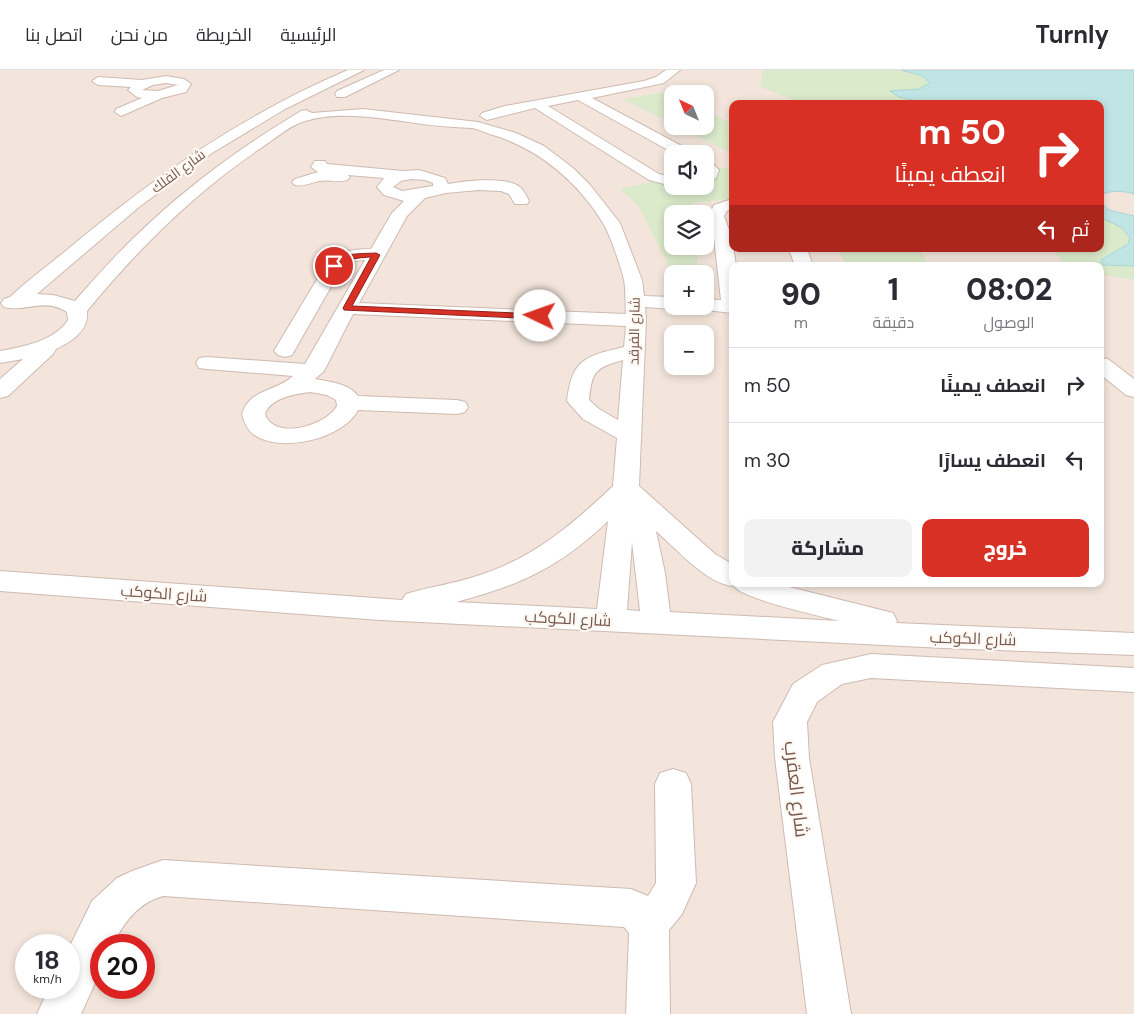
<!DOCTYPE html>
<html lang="ar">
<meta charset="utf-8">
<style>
:root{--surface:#fff;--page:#f2f2f3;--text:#2b2b33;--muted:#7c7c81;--line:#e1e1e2;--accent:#d93025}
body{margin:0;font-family:"DM Sans",Cairo,sans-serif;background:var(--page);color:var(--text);direction:rtl;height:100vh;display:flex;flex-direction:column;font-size:19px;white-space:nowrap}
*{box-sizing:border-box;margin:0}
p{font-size:16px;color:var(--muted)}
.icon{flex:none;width:28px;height:28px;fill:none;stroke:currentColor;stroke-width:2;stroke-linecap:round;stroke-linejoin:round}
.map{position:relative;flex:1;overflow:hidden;direction:ltr}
.panel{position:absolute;left:729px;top:192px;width:375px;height:325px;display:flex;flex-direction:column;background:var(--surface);border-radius:10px;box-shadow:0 2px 8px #0003;direction:rtl}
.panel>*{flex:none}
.hud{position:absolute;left:729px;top:30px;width:375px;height:152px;border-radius:10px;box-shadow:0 2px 8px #0003;direction:rtl;background:#d93025;color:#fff;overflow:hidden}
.needle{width:32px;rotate:317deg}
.tools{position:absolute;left:664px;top:15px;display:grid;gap:10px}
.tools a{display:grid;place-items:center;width:50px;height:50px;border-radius:10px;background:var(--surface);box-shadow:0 2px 8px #0003;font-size:25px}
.speed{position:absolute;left:15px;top:864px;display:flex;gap:10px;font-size:25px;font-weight:700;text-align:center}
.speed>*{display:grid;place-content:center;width:65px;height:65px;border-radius:50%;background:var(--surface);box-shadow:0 2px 8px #0003;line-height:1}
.speed small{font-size:12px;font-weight:400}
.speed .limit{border:8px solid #d22;background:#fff;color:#111}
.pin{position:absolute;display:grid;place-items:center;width:42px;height:42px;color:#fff;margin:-21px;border:2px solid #fff;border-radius:50%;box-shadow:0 1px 5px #0007}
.me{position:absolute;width:55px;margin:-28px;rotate:273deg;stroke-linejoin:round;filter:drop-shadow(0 0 4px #0008)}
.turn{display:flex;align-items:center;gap:18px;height:105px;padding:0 15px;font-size:22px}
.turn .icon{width:65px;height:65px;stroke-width:2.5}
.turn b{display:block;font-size:35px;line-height:42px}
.then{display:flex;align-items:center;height:48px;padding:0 15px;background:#0003;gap:10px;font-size:19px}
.eta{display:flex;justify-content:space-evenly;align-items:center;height:85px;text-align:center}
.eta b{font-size:30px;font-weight:800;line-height:35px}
.button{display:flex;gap:10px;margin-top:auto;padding:10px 15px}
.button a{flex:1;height:58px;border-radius:10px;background:var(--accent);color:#fff;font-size:20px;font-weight:800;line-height:58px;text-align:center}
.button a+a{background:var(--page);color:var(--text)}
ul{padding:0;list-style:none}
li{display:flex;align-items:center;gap:15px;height:75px;padding:0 15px;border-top:1px solid var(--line)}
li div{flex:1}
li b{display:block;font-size:19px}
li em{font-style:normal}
header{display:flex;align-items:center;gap:30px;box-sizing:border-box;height:70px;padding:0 25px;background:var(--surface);border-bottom:1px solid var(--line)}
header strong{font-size:24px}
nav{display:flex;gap:28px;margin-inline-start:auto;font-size:18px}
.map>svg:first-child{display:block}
.residential{fill:#f3e5db;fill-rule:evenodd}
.green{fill:#dbeaca}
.water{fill:#c1e5e5;stroke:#a7d6d7}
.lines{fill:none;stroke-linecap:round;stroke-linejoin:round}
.minor-casing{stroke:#cebab1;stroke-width:2}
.minor{fill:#fff;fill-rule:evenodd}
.route{fill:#d93025;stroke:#8d1f18}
.labels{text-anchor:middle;stroke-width:4.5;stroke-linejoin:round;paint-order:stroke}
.far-street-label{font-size:14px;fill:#77584f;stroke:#fef8f3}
.street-label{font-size:16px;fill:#77584f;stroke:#fef8f3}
.near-street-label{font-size:19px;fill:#77584f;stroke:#fef8f3}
</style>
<header>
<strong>Turnly</strong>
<nav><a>الرئيسية</a><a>الخريطة</a><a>من نحن</a><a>اتصل بنا</a></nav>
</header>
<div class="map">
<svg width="1134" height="944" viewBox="0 0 1134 944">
<rect width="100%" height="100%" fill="#fcf4ec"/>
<path class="residential" d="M 0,0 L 1134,0 L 1134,944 L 0,944 ZM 672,24 L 705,24 L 705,56 L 672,56 ZM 732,34 L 1100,34 L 1100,179 L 732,179 ZM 672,84 L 705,84 L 705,116 L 672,116 ZM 672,144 L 705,144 L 705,176 L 672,176 ZM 732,196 L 1100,196 L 1100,514 L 732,514 ZM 672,204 L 705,204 L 705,236 L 672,236 ZM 672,264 L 705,264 L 705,296 L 672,296 ZM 26,875 L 69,875 L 69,918 L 26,918 ZM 101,875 L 144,875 L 144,918 L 101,918 Z"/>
<g class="green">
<path d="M 763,0 L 901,0 L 923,6 L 929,13 L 919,19 L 891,22 L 899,27 L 929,34 L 804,34 L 760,17 Z"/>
<path d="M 664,22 L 672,26 L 672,54 L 623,29 Z"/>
<path d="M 705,41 L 732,53 L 732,84 L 677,56 L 705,56 Z"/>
<path d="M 732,96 L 732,129 L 693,133 L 693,144 L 672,144 L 672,176 L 694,176 L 700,204 L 672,204 L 672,218 L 671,201 L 639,137 L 620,119 L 672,108 L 672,116 L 705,116 L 705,101 Z"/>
<path d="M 1100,147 L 1122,158 L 1130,168 C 1128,175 1110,188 1103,195 L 1134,196 L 1134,210 L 1100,204 L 1100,196 L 1066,196 L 1053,179 L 1100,179 Z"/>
<path d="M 837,179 L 921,179 L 928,196 L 847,196 Z"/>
</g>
<path class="water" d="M 901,0 L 1134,0 L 1134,124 C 1124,121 1113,120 1103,124 L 1101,132 L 1109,140 L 1134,146 L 1134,196 L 1103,195 L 1101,190 L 1128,174 L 1130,168 L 1122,158 L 1100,147 L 1100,34 L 929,34 L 899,27 L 890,21 L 919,19 L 929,13 L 923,6 Z"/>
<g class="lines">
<defs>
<g id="minor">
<path d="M 348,0 L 364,0 L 285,39 L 212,83 L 139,137 L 37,224 L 53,225 L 75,231 C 144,150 211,95 301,41 L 306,40 L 312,43 L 363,39 L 478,52 L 516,63 L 544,76 L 573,98 L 590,115 L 620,153 L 642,210 L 644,226 L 672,227 L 672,236 L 679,236 L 672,239 L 645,237 L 646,250 L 639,416 L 715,484 L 732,494 L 732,514 L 777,514 L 893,543 L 897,551 L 896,553 L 1134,563 L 1134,585 L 944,578 L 380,550 L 0,521 L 0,501 L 402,530 L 406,524 C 429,517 453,514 477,506 C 532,489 572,455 613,416 L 617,368 L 583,349 L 567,331 C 572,289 585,286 624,277 L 626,256 L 353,244 L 324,301 L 315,309 C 330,312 348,313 358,326 L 457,330 L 465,332 L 468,337 L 465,342 L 457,344 L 358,340 C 343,369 280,384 253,364 C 247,359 244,352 242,344 C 250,318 276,322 293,306 L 207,299 L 199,298 L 196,293 L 199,288 L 207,287 L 305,294 L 365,190 L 354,191 L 341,199 L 292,285 L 285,287 L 278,285 L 274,281 L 325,196 C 335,181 354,179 371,179 L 392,143 L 404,131 L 384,125 L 377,117 L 384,108 L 348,105 L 350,107 L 347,110 C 338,113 328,109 319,111 C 310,113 303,117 295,115 L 292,112 L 295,109 L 318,102 L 311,97 L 315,91 L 325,91 L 327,94 L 403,101 L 419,100 L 445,108 L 448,114 C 465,111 506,106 520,117 C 524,121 527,127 529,131 L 527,134 L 515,134 L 509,124 L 501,121 L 478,120 L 446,123 L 425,128 L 407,146 L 359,233 L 626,244 C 625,233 626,220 624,210 C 621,197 610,164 603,153 C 578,112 539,79 493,65 C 486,63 478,59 472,58 C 453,57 434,56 415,53 C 380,48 337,40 302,52 C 288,57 273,70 261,78 C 194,123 138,179 87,241 C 89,261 72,271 56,279 L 53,284 L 8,326 L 0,328 L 0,309 L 23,289 L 0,293 L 0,281 C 22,277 55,271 68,250 L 67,242 C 43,227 26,243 4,237 L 1,233 L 4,229 L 10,227 C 28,210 49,195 68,179 C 154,107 244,44 348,0 ZM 411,109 L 425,110 L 433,113 L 433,116 L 402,121 L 393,117 L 401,111 ZM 623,290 L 618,350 L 599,339 L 589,330 C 592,301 595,298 623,290 ZM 310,322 L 327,325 L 336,330 L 337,336 C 326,356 274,371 265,344 C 270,328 295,324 310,322 ZM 608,451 L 597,539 L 456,532 C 521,515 560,497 608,451 ZM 656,461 C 674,477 709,516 734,516 C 742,529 821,546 840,551 L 670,542 L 665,503 ZM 632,472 L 640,541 L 627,540 Z"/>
<path d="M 384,0 L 399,0 L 345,27 L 337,27 L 335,24 L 337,21 Z"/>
<path d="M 666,0 L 680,0 L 664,13 L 592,28 L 691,81 L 693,84 L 675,84 L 578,30 L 548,36 L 659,104 L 672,107 L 672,116 L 649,110 L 535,38 L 487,50 L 480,46 L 482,43 L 505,36 L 644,11 L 656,7 Z"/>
<path d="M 166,6 L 184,9 L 191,14 L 186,22 L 162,28 L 121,46 L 115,42 L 116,39 L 142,28 L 137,27 L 128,20 L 131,17 L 98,15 L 92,11 L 98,7 L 142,10 ZM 166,13 L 178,15 L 158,21 L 142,20 L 153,15 Z"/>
<path d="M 705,90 L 710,91 L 719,100 L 716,108 L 705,114 Z"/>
<path d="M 732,129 L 732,139 L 727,141 L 724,146 L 732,168 L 736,196 L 732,196 L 732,243 L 698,239 L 696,236 L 705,236 L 705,229 L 721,230 L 714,168 L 708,146 L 714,135 Z"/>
<path d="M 789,179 L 807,179 L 813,196 L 795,196 Z"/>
<path d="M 1100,288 L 1108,289 L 1134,309 L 1134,327 L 1126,325 L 1100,304 Z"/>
<path d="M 871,584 L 1134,598 L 1134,622 L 871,608 L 842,614 L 817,632 L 807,652 L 809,688 L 851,944 L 807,944 L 775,688 L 773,652 L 793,614 L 822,595 Z"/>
<path d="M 673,699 L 686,703 L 691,714 L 696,813 L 682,844 L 669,860 L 670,944 L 626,944 L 629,863 L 624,857 L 163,826 C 138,833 123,853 113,875 L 101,875 L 101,900 L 81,944 L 37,944 L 49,918 L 69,918 L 69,878 L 92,831 L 117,808 L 132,801 L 163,790 L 631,819 L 648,826 L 656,813 L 655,714 L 660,703 Z"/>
</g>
</defs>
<use href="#minor" class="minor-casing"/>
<use href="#minor" class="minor"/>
</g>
<path class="route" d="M 376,183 L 380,185 L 352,236 L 540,244 L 544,246 L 540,249 L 344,240 L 343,238 L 371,187 C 358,188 347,188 337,198 L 330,196 C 342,182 359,184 376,183 Z"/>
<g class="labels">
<g class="far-street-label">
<text transform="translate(178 101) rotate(-36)" y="5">شارع الفلك</text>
<text transform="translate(634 261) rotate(-89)" y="5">شارع الفرقد</text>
</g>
<g class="street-label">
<text transform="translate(164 523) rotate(4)" y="6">شارع الكوكب</text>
<text transform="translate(568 548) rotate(3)" y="6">شارع الكوكب</text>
<text transform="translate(973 568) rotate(2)" y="6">شارع الكوكب</text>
</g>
<g class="near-street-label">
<text transform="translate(797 719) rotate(83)" y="7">شارع العقرب</text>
</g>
</g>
</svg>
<div class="tools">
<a><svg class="needle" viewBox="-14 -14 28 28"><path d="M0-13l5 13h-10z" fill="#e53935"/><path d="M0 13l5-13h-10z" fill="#7c7c81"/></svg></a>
<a><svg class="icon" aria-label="sound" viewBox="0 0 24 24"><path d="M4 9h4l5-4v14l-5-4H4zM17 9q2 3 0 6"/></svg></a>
<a><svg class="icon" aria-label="layers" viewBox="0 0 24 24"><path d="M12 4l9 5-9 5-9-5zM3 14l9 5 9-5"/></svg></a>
<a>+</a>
<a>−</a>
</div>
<div class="speed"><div>18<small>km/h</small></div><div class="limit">20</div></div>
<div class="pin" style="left:334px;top:196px;background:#d93025"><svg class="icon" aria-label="arrive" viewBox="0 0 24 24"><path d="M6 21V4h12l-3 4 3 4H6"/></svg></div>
<svg class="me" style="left:540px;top:246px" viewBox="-20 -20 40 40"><circle r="19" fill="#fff"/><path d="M0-13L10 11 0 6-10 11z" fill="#d93025"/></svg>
<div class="hud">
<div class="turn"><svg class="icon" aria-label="right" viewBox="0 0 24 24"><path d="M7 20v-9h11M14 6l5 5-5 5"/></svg><div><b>50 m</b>انعطف يمينًا</div></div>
<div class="then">ثم<svg class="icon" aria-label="left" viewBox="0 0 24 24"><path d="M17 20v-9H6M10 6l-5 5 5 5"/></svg></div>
</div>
<section class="panel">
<div class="eta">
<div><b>08:02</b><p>الوصول</p></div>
<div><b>1</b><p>دقيقة</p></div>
<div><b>90</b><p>m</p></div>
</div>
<ul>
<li><svg class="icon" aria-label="right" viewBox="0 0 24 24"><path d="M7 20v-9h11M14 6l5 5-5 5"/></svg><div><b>انعطف يمينًا</b></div><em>50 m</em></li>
<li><svg class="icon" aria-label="left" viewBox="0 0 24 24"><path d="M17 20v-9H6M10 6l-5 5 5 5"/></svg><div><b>انعطف يسارًا</b></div><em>30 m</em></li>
</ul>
<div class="button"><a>خروج</a><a>مشاركة</a></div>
</section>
</div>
